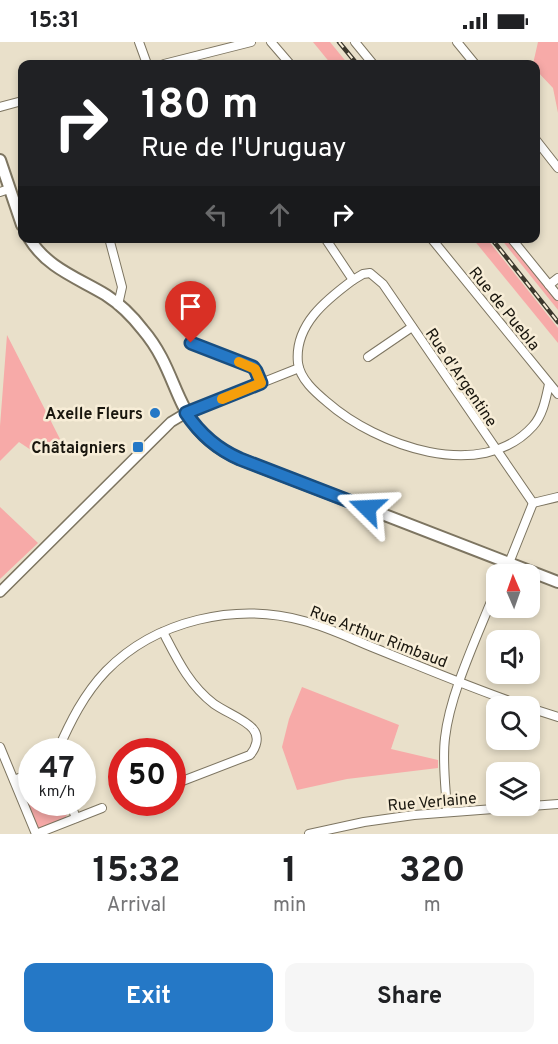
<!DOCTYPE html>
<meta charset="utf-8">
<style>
:root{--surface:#fff;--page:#f6f6f6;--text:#202124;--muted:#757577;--accent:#2578c6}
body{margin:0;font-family:Overpass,sans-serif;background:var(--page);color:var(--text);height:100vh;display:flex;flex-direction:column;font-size:22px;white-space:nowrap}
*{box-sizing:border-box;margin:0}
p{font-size:20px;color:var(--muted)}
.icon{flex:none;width:33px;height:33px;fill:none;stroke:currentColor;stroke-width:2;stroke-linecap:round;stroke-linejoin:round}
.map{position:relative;height:792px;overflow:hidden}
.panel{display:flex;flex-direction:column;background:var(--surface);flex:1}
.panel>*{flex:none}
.guide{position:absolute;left:18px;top:18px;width:522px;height:183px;border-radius:12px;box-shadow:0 3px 9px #0003;background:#202124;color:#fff;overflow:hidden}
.needle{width:39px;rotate:358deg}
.tools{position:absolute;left:486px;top:522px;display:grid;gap:12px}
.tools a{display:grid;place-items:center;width:54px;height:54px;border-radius:12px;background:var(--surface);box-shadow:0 3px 9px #0003;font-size:30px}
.speed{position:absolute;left:18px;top:696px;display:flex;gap:12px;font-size:30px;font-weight:700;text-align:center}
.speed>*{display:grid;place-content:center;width:78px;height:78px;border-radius:50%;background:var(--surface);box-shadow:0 3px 9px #0003;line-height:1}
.speed small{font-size:15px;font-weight:400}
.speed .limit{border:9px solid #d22;background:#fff;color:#111}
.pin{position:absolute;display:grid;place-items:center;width:51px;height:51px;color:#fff;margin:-62px -26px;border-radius:50% 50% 50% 0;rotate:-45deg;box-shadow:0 0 6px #0007}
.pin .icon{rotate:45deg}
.me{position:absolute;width:66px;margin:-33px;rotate:291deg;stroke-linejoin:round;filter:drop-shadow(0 0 4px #0008)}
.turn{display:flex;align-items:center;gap:21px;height:126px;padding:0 24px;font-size:27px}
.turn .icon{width:78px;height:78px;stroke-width:2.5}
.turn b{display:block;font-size:42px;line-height:51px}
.lanes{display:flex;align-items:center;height:57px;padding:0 24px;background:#0003;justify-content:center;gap:30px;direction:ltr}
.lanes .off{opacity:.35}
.eta{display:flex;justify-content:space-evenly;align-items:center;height:102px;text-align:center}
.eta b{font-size:36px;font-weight:700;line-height:42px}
.button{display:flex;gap:12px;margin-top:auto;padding:12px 24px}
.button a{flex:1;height:69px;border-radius:12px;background:var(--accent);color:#fff;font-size:24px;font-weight:700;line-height:69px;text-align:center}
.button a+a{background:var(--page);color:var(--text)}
.status{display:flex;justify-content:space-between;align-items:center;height:42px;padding:0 30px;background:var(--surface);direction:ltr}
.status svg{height:16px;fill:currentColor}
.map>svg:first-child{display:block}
.green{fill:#f7aaa8}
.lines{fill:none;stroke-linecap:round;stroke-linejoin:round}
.minor-casing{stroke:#7d7561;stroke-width:10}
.tertiary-casing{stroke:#7d7561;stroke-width:12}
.secondary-casing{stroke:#7d7561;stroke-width:14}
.minor{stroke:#fff;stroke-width:8}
.tertiary{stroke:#fff;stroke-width:9}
.secondary{stroke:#fff;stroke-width:10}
.rail-casing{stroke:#3c382d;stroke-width:4.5}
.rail{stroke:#f7edd7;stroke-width:2;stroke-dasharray:7;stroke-linecap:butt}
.route-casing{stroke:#184e81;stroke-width:15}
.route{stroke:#2578c6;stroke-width:10}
.slow{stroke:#f59e0b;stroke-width:10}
.poi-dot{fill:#2578c6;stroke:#f7edd7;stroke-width:2}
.labels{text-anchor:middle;stroke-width:5;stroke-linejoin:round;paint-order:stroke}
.street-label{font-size:16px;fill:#19160e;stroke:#f7edd7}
.poi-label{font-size:16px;font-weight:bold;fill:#19160e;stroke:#f7edd7;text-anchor:end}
</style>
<div class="status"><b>15:31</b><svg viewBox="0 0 49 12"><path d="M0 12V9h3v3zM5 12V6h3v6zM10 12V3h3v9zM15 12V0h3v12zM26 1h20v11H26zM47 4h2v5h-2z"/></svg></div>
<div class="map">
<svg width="558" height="792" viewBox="0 0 558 792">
<rect width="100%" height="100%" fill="#e9e0ca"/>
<g class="green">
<path d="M 313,0 L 330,0 L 348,22 L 331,22 Z"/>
<path d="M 538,0 L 558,0 L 558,71 L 553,46 L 536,28 L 536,22 L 533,22 Z"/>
<path d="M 473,197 L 487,197 L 558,286 L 558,301 Z"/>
<path d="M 501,197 L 507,197 L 558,259 L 558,268 Z"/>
<path d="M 7,293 L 60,397 L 34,410 L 19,400 L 0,419 L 0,384 Z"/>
<path d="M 0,465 L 38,501 L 0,537 Z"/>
<path d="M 302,645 L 399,683 L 391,707 L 438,718 L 438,726 L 347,737 L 297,748 L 282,705 L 289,677 Z"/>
<path d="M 31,736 L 32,760 L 66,761 L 69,769 L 64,778 L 39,787 C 33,772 17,749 31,736 Z"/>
</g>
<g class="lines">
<defs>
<g id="minor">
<path d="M 139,0 L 147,22"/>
<path d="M 271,0 L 290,22"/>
<path d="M 355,0 L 373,22"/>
<path d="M 457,0 L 475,22"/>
<path d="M 164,22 L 251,0"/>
<path d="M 0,65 L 22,59"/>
<path d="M 536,98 L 558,126"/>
<path d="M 0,150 L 9,147"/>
<path d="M 109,196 L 122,245 L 118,263"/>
<path d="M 325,196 L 353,238 L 363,232 L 370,231 L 383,242 L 533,461"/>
<path d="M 431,196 L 558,352"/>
<path d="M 511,196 L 558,254"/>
<path d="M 353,238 C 326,258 294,283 298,321 C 300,337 315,350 327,360 C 376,403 481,442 533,384 C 543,373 546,356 549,342"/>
<path d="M 549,243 L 558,236"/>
<path d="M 191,301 L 253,325 L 256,329 L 261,341"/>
<path d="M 368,315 L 412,285"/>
<path d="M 186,371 L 299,326"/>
<path d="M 533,461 L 558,455"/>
<path d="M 509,521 L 533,461"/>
<path d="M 502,532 L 507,520"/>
<path d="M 163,590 C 177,617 189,643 214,662 C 225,670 245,677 253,687 C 260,695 256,706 250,713 L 172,743"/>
<path d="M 530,666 L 558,675"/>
<path d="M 0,705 L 36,792"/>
<path d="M 57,710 C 70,680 84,652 106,629 C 156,578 236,560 304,579 C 327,585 350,596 372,605 C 422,625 473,647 524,664"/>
<path d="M 14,738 L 32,731"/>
<path d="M 70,760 L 76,776"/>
<path d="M 447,770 C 446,746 442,721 445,696 C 450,650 479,591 496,547"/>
<path d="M 36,792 L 102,766"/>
<path d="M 309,792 L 364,780 L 414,773 L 558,762"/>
</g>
<path id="tertiary" d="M 0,550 L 171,380 L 186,371"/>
<g id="secondary">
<path d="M 0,118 L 22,183"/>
<path d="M 29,196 C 47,226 78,236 106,253 C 120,262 133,275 143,288 C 184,336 171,387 240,417 L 558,540"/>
</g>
</defs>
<use href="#minor" class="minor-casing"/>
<use href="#tertiary" class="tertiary-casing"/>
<use href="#secondary" class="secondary-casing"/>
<use href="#minor" class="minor"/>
<use href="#tertiary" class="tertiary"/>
<use href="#secondary" class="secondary"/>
<defs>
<g id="rail">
<path d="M 339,0 L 357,22"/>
<path d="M 491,196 L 558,280"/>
</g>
</defs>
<use href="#rail" class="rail-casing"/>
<use href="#rail" class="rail"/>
</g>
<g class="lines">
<defs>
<path id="route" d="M 191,301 L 253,325 L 256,329 L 261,341 L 186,371 C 200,392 217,407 240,417 L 367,466"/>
</defs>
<use href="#route" class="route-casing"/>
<use href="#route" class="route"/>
<path class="slow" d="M 222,357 L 261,341 L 255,327 L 239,320"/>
</g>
<g class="poi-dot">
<circle cx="155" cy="371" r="6"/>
<rect x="132" y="399" width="12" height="12" rx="3"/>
</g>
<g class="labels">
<g class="street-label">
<text transform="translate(505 266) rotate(51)" y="6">Rue de Puebla</text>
<text transform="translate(462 335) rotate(56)" y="6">Rue d'Argentine</text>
<text transform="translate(379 594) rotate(21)" y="6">Rue Arthur Rimbaud</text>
<text transform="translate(432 759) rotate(-5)" y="6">Rue Verlaine</text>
</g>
<g class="poi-label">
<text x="143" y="377">Axelle Fleurs</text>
<text x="126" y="411">Châtaigniers</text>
</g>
</g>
</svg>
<div class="tools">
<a><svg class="needle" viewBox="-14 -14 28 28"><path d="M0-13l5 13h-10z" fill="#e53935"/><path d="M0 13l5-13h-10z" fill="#757577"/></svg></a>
<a><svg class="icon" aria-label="sound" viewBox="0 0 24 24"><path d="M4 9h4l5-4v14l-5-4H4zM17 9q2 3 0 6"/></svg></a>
<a><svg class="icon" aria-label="search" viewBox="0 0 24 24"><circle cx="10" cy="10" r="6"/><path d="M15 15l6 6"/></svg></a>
<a><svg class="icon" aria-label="layers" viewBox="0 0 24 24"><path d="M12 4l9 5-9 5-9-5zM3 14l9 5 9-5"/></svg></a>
</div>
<div class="speed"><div>47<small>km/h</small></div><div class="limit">50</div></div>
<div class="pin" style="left:191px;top:301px;background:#d93025"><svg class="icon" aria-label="arrive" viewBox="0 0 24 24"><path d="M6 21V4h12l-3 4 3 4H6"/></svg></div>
<svg class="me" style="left:367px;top:466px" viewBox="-20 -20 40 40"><path d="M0-17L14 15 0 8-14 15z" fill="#2578c6" stroke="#fff" stroke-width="4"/></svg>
<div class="guide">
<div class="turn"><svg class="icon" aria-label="right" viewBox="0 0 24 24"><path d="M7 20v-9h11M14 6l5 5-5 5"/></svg><div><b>180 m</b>Rue de l'Uruguay</div></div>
<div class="lanes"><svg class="icon off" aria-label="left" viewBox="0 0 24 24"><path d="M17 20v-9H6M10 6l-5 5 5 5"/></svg><svg class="icon off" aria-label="ahead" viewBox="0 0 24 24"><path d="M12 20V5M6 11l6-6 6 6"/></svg><svg class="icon" aria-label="right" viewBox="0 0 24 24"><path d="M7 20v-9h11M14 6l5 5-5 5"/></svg></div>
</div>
</div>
<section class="panel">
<div class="eta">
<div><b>15:32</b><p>Arrival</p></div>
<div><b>1</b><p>min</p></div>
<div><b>320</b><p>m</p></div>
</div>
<div class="button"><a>Exit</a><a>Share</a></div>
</section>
